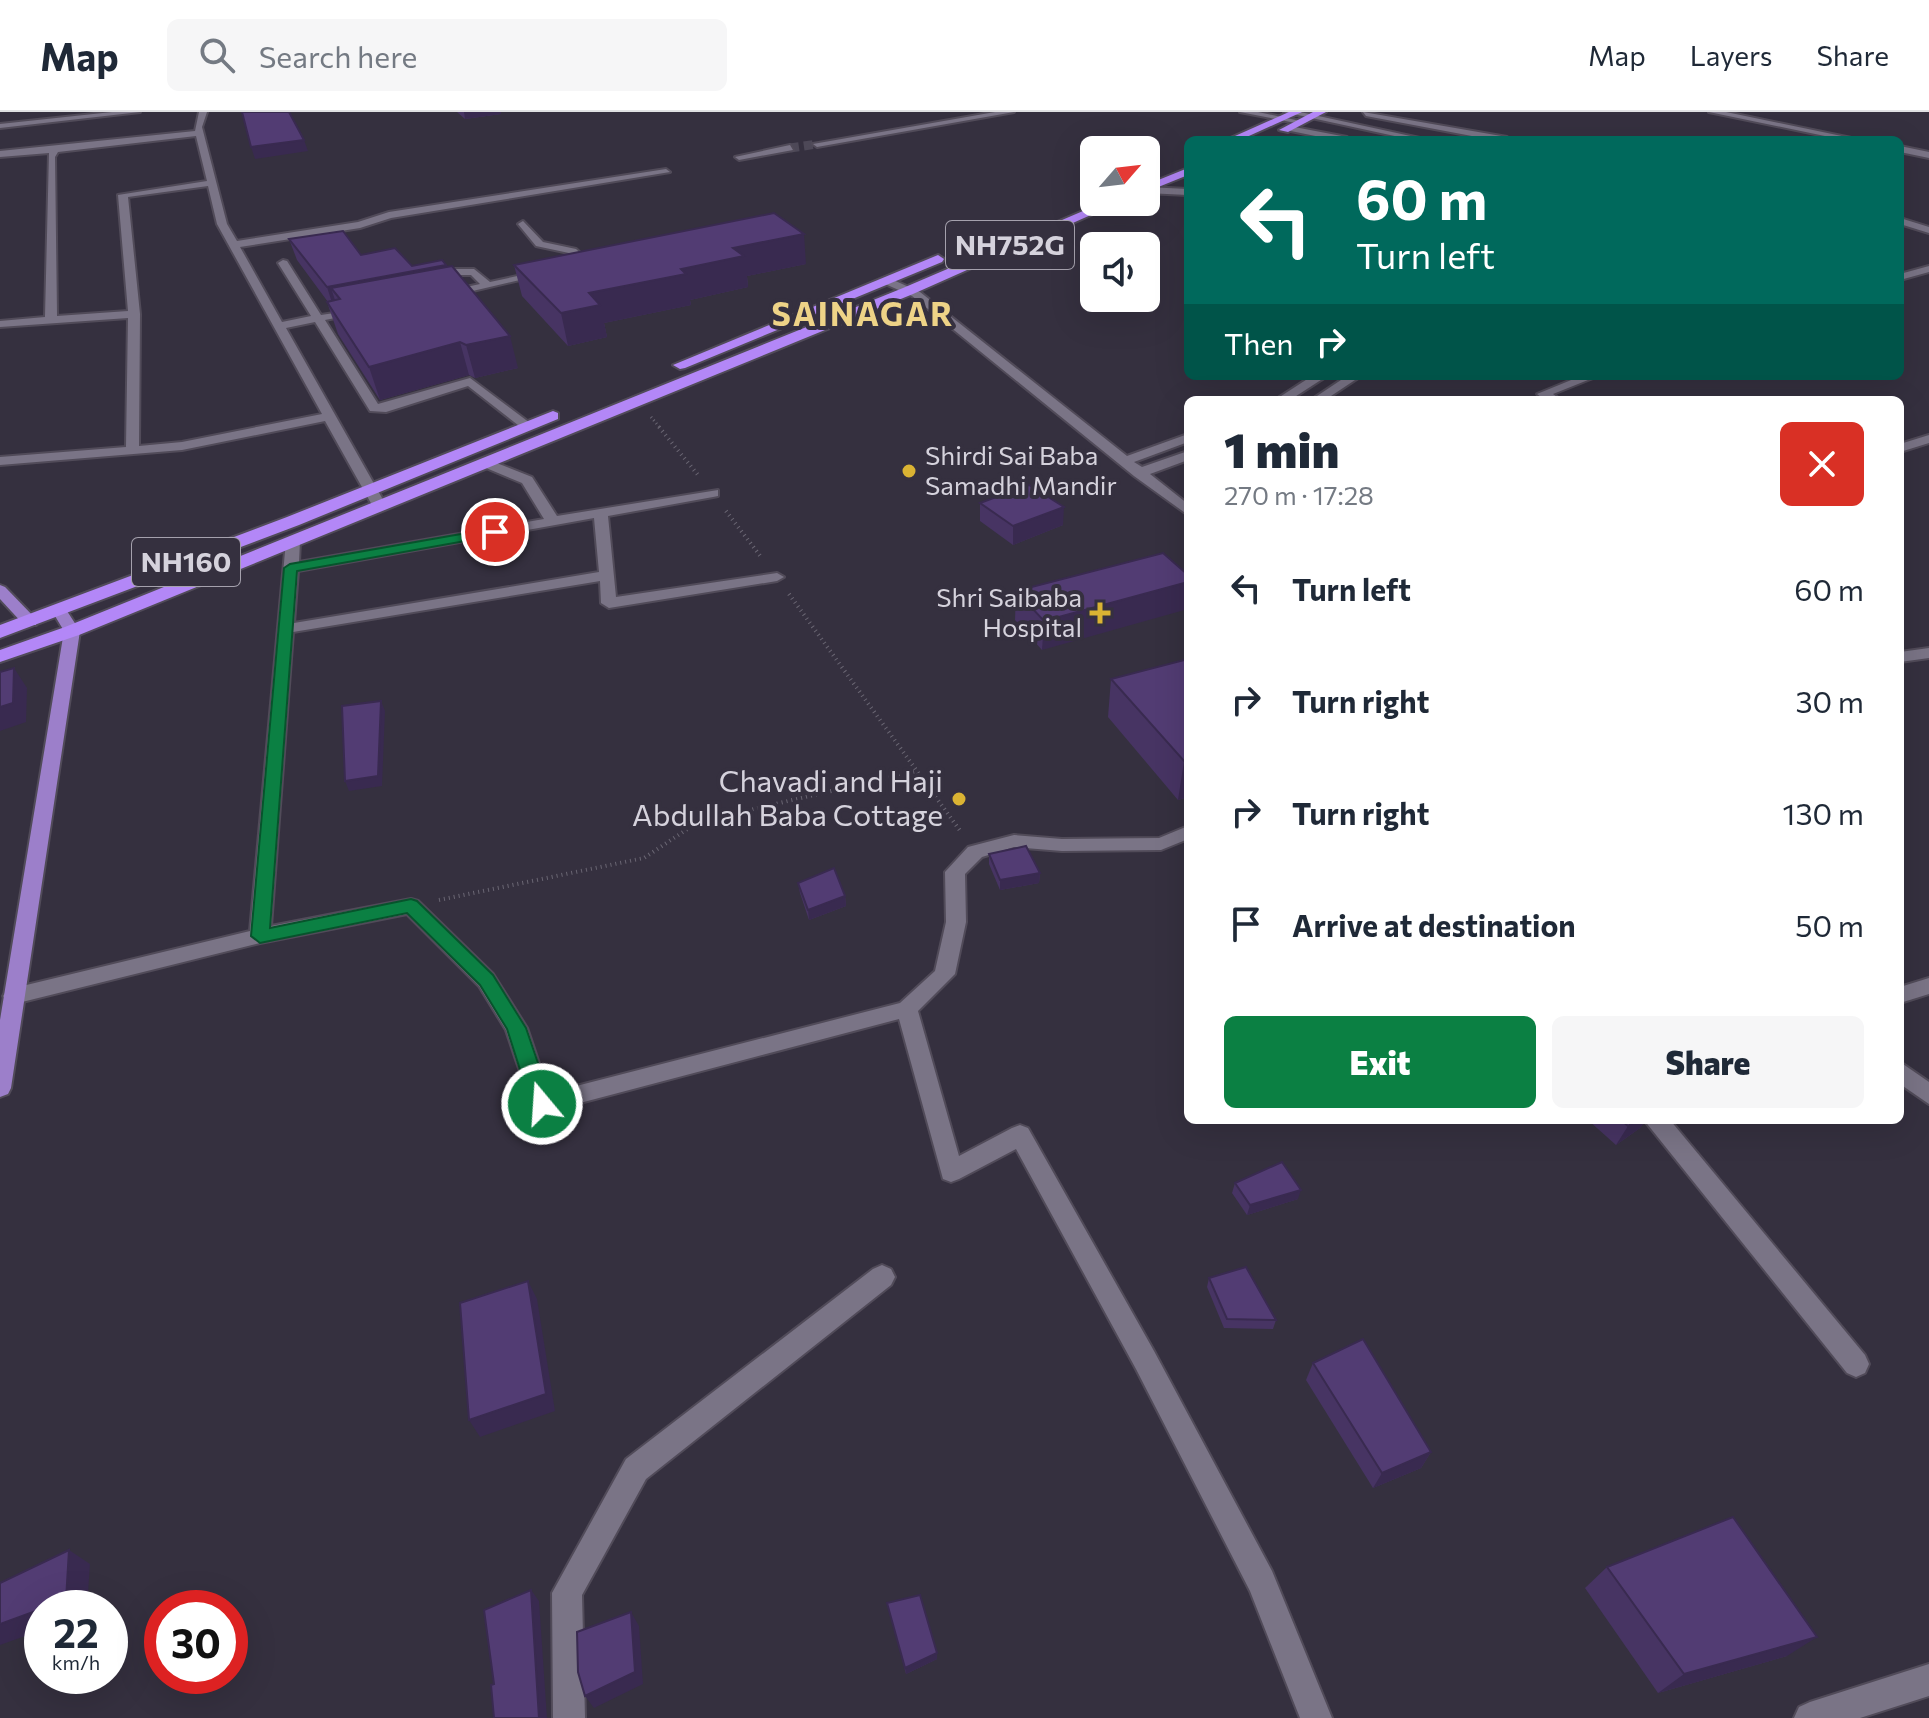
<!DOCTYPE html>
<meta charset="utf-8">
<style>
:root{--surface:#fff;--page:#f6f6f7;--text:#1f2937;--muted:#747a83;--line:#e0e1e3;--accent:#0b8043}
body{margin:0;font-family:Commissioner,sans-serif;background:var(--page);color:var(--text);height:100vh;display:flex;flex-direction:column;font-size:30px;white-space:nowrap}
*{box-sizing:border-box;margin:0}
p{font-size:26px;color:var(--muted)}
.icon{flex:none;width:44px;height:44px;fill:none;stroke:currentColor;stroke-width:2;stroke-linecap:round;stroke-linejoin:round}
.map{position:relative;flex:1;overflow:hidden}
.drawer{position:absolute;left:1184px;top:284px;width:720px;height:728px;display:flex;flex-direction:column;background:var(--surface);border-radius:12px;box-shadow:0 8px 32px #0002}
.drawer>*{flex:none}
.guide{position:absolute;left:1184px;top:24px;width:720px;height:244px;border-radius:12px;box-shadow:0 8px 32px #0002;background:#00695c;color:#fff;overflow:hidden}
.needle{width:52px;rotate:62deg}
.fabs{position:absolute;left:1080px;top:24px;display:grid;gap:16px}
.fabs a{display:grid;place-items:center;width:80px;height:80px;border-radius:12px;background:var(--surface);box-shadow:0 8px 32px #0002;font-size:40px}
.speed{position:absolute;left:24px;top:1478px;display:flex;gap:16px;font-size:40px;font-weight:700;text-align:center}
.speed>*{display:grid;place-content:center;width:104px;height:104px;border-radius:50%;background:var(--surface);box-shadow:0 8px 32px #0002;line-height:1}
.speed small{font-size:20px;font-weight:400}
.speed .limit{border:12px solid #d22;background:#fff;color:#111}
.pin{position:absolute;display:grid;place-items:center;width:68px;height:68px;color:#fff;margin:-34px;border:4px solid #fff;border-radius:50%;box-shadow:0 2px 8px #0007}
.me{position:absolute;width:88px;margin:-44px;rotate:342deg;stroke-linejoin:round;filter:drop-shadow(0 0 6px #0008)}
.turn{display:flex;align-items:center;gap:28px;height:168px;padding:0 40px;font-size:36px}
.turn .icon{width:104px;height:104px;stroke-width:2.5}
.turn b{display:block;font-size:56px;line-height:68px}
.then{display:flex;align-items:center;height:76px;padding:0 40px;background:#0003;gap:16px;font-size:30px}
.round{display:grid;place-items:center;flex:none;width:84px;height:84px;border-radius:12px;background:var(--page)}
.headline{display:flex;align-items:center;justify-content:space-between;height:136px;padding:0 40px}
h1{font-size:48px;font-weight:800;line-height:60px}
.action{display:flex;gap:16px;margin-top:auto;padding:16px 40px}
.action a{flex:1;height:92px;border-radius:12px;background:var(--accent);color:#fff;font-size:32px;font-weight:800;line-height:92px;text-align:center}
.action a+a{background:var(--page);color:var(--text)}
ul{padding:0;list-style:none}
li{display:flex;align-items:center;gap:24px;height:112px;padding:0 40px}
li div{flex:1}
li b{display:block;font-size:30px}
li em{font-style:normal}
header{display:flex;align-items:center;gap:48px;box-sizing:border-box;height:112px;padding:0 40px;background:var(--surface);border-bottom:2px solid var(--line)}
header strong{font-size:38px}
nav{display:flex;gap:44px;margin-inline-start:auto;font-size:28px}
.search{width:560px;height:72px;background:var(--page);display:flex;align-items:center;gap:20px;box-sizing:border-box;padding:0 28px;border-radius:12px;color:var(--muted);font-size:30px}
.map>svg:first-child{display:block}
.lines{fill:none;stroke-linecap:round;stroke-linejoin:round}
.minor-tunnel{stroke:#4d4857;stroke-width:9;stroke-dasharray:9 5;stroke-linecap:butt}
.minor-casing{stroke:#514b59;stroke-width:4}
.major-casing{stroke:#514b59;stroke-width:4}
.highway-casing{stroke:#514b59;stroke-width:4}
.path-far1{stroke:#6a6673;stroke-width:3;stroke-dasharray:1 3;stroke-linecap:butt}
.path{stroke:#6a6673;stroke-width:4;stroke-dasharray:1 4;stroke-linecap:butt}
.minor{fill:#7a7486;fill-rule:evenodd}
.major{fill:#9c7fca;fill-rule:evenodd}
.highway{fill:#b387f7;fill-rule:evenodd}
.wall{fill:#473463}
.shaded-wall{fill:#392a50}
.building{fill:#523c73;stroke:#392a50;stroke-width:2}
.route{fill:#0b8043;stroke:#07532c;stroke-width:2}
.poi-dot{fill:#dab333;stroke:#35303f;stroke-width:3}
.labels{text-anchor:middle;stroke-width:8;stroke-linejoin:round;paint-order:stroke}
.far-poi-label{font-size:26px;fill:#d5d2dc;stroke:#35303f;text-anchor:start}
.shield{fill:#35303f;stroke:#a5a1ad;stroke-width:2}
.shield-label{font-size:28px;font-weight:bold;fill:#d5d2dc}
.poi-label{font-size:30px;fill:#d5d2dc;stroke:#35303f;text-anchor:end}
.far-district-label{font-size:32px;font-weight:bold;letter-spacing:2px;fill:#eed387;stroke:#35303f}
</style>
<header>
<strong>Map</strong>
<div class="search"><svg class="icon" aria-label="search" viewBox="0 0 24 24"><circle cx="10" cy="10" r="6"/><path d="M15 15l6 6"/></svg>Search here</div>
<nav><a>Map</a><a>Layers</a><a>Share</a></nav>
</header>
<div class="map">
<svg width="1929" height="1606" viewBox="0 0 1929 1606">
<rect width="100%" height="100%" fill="#35303f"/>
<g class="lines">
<path class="minor-tunnel" d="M 790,36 L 817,32"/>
<defs>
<g id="minor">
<path d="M 112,0 L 140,0 L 0,16 L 0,12 Z"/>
<path d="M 199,0 L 207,0 L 202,15 L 227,112 L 237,129 L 358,110 L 389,100 L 666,57 L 670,60 L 391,106 L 360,116 L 240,135 L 282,210 L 311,204 L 278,151 L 283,148 L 287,149 L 321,203 L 361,197 L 361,201 L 325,208 L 378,292 L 470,266 L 534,314 L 523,317 L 468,274 L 386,300 L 370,299 L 315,210 L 286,216 L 386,393 L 384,396 L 372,393 L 325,309 L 182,338 L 0,353 L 0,345 L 126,335 L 128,206 L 0,215 L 0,209 L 45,205 L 49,41 L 0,45 L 0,39 L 195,19 ZM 196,24 L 207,69 L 118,83 L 128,199 L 57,204 L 55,45 L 58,40 ZM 208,74 L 217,112 L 322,302 L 182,330 L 139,334 L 140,202 L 128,85 Z"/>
<path d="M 995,0 L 1014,0 L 817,35 L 813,32 Z"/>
<path d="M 1240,0 L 1258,0 L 1305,10 L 1301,12 Z"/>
<path d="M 1284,0 L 1300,0 L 1429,28 L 1413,28 Z"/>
<path d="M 1363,0 L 1507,25 L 1511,28 L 1493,28 L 1366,4 Z"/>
<path d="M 1709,0 L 1726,0 L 1861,28 L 1844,28 Z"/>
<path d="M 1289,14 L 1347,25 L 1351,28 L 1335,28 L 1286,18 Z"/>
<path d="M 790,33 L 793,38 L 739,48 L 735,45 Z"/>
<path d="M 1900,34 L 1929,40 L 1929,46 L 1900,40 Z"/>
<path d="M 1146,75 L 1188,77 L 1188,83 L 1146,81 Z"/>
<path d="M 1900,106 L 1929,115 L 1929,121 L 1900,112 Z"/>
<path d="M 523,109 L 543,130 L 576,137 L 592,152 L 583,154 L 569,141 L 536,134 L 518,112 Z"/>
<path d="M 1929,154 L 1929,160 L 1900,168 L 1900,162 Z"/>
<path d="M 474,157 L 490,170 L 545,158 L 550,161 L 447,185 L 442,182 L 443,180 L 480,172 L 471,163 L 431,163 L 426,160 L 431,157 Z"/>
<path d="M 883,167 L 891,167 L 920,180 L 1127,344 L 1188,322 L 1188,330 L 1134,350 L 1142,355 L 1188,339 L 1188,348 L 1150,362 L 1188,392 L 1188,403 L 1134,364 L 912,184 L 883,171 Z"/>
<path d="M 1312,264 L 1327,264 L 1290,288 L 1275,288 Z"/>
<path d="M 1347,264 L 1361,264 L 1325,288 L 1311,288 Z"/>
<path d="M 1581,264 L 1598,264 L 1553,282 L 1561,288 L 1545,288 L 1537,282 Z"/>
<path d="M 1929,323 L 1929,331 L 1900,340 L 1900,332 Z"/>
<path d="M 484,346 L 532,365 L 557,404 L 718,378 L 718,384 L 713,385 L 608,404 L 616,485 L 777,461 L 784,465 L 777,469 L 609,496 L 601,491 L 600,469 L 293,520 L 271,814 L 411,787 L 418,789 L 493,862 L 527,916 L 549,981 L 900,891 L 935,859 L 946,810 L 945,760 L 968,735 L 1014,723 L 1062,727 L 1159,726 L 1188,714 L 1188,727 L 1161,738 L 1062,739 L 1014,735 L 982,745 L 965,762 L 966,810 L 955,862 L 918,899 L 959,1044 L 1012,1016 L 1020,1013 L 1028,1016 L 1154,1239 L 1272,1459 L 1332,1606 L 1300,1606 L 1250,1479 L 1136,1257 L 1016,1037 L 959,1067 L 951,1070 L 943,1067 L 899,907 L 542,1001 L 534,999 L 531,992 L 506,918 L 479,874 L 407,802 L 260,831 L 14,892 L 7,890 L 3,884 L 7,878 L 14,876 L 250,819 L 286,429 L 293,425 L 300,429 L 299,450 L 544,407 L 522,371 L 479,353 L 477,350 ZM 594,406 L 599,460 L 294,511 L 298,459 Z"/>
<path d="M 1929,536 L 1929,546 L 1900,550 L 1900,540 Z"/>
<path d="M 1929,866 L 1929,882 L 1900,891 L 1900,875 Z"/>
<path d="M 1900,950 L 1929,970 L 1929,992 L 1900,972 Z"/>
<path d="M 1644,1008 L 1670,1008 L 1865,1243 L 1869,1252 L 1865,1261 L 1856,1265 L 1847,1261 Z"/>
<path d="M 882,1153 L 891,1157 L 895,1165 L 891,1173 L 646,1367 L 582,1483 L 585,1606 L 553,1606 L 552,1481 L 626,1347 L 873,1157 Z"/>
<path d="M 1929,1552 L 1929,1584 L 1860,1606 L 1794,1606 L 1799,1595 L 1810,1590 Z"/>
</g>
<g id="major">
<path d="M 0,473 L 5,475 L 36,507 L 36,513 L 24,513 L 0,487 Z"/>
<path d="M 60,494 L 65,496 L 80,519 L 11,976 L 8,982 L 0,985 L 0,908 L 64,519 L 52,499 Z"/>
</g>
<g id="highway">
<path d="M 1289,0 L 1302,0 L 1240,28 L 1226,28 Z"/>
<path d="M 1313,0 L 1326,0 L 1288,20 L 1279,18 Z"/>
<path d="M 1188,56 L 1188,63 L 1146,80 L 1146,73 Z"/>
<path d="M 1104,90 L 1120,90 L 913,182 L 79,523 L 0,550 L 0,538 L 65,515 L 903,176 Z"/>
<path d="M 938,143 L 944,147 L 942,150 L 685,256 L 680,257 L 673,253 Z"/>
<path d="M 553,299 L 558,301 L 558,307 L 299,413 L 0,526 L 0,513 L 287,405 Z"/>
</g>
</defs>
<use href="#minor" class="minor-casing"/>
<use href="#major" class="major-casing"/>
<use href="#highway" class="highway-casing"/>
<path class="path-far1" d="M 651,305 L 661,317"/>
<g class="path">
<path d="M 659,315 L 698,363"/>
<path d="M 726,399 L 761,445"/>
<path d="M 789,482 L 961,720"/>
<path d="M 439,788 L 644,746 L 698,710 L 917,659"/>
</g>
<use href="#minor" class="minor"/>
<use href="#major" class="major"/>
<use href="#highway" class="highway"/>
</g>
<g class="wall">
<path d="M 457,0 L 501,0 L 501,2 L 465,7 Z"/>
<path d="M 289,127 L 412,154 L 447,155 L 518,256 L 475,266 L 469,263 L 380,288 L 338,222 L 327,190 L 328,190 L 297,148 Z"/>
<path d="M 806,152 L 747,164 L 748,175 L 690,188 L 691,193 L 604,211 L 607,225 L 568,234 L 522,184 L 514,153 Z"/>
<path d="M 980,391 L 1063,413 L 1013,433 L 980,409 Z"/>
<path d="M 1163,441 L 1042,538 L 1015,508 L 1016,479 Z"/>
<path d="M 1188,547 L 1188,685 L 1178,688 L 1108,605 L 1111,567 Z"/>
<path d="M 989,742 L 1040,761 L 1039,771 L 1000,778 L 989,752 Z"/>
<path d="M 798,771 L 845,784 L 846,794 L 809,808 L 800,781 Z"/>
<path d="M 1588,1008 L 1646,1008 L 1640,1016 L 1616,1033 Z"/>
<path d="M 1235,1071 L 1298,1087 L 1247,1103 L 1232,1081 Z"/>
<path d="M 1209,1166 L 1276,1208 L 1273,1217 L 1224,1216 L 1207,1175 Z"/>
<path d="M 1313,1251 L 1431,1340 L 1421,1356 L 1373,1376 L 1306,1268 Z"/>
<path d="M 1607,1455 L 1787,1544 L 1658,1581 L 1585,1476 Z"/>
<path d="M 887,1491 L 937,1547 L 906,1562 Z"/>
</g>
<g class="shaded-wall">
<path d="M 464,0 L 501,0 L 501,2 L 465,7 Z"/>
<path d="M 304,28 L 308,39 L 255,47 L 251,35 Z"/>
<path d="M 804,122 L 806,152 L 747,164 L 748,175 L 690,188 L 691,193 L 604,211 L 607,225 L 568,234 L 561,201 L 589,181 L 681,157 L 733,136 Z"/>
<path d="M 446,153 L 452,175 L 331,176 L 338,197 L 334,197 L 327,175 Z"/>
<path d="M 510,224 L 518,256 L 475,266 L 466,233 Z"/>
<path d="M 460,230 L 469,263 L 380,288 L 369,255 Z"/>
<path d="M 1064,395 L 1063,413 L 1013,433 L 1013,414 Z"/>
<path d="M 1188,470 L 1188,497 L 1042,538 L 1044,509 Z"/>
<path d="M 14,556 L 27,576 L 26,610 L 0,619 L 0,595 Z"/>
<path d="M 381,589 L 385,599 L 382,674 L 349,679 L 345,669 Z"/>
<path d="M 1188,648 L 1188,685 L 1178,688 L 1184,649 Z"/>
<path d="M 1040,761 L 1039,771 L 1000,778 L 1000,768 Z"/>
<path d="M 845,784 L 846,794 L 809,808 L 808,798 Z"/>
<path d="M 1637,1008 L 1646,1008 L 1640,1016 L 1616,1033 L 1628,1014 Z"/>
<path d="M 1301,1078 L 1298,1087 L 1247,1103 L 1250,1093 Z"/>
<path d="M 528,1169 L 537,1187 L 555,1299 L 480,1325 L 469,1308 Z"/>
<path d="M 1431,1340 L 1421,1356 L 1373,1376 L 1382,1361 Z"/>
<path d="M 69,1438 L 90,1452 L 87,1496 L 44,1496 Z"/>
<path d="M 531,1478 L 539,1489 L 547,1606 L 539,1606 Z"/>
<path d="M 42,1497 L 42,1518 L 0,1533 L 0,1512 Z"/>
<path d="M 631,1500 L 639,1514 L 643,1572 L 594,1596 L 585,1584 Z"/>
<path d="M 1817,1525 L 1787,1544 L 1658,1581 L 1684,1562 Z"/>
<path d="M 937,1541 L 937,1547 L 906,1562 L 905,1556 Z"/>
</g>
<g class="building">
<path d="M 242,0 L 289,0 L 304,28 L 251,35 Z"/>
<path d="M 774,101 L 804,122 L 733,136 L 744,144 L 681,157 L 686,162 L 589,181 L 600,193 L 561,201 L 514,153 Z"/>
<path d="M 343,119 L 361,143 L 395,136 L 412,154 L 442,148 L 446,153 L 327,175 L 289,127 Z"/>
<path d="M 452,154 L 510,224 L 466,233 L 460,230 L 369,255 L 327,190 L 340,187 L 331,176 Z"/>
<path d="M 1029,373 L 1064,395 L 1013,414 L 980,391 Z"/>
<path d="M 1163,441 L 1188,463 L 1188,470 L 1044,509 L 1016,479 Z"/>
<path d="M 1188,547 L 1188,648 L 1184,649 L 1111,567 Z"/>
<path d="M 14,556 L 13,591 L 0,595 L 0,560 Z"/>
<path d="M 381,589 L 378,664 L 345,669 L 342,594 Z"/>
<path d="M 1026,734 L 1040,761 L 1000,768 L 989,742 Z"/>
<path d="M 834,756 L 845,784 L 808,798 L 798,771 Z"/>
<path d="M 1621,1008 L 1637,1008 L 1628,1014 Z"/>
<path d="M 1282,1050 L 1301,1078 L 1250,1093 L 1235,1071 Z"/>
<path d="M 1246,1155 L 1276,1208 L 1227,1207 L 1209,1166 Z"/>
<path d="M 528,1169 L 546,1282 L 469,1308 L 460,1191 Z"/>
<path d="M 1363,1227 L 1431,1340 L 1382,1361 L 1313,1251 Z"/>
<path d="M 1733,1405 L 1817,1525 L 1684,1562 L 1607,1455 Z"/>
<path d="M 69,1438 L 66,1488 L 0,1512 L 0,1471 Z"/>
<path d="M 531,1478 L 539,1606 L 494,1606 L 491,1573 L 494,1572 L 484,1498 Z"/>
<path d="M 920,1483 L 937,1541 L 905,1556 L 887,1491 Z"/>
<path d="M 631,1500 L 635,1560 L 585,1584 L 578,1560 L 577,1520 Z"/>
</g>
<path class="route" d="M 495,416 L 499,417 L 499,423 L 297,459 L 270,816 L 411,787 L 417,789 L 493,863 L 526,916 L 552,992 L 549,998 L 542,1001 L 534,998 L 531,992 L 507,917 L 480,873 L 407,801 L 260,831 L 251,824 L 284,456 L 290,452 Z"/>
<g class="poi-dot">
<circle cx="909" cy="359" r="8"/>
<path d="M1096 489h8v8h8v8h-8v8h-8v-8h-8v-8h8z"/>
<circle cx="959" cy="687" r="8"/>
</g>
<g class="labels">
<g class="far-poi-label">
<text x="925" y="353">Shirdi Sai Baba<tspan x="925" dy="30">Samadhi Mandir</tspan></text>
<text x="1082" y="495" text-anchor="end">Shri Saibaba<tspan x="1082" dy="30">Hospital</tspan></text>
</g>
<g class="shield">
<rect x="946" y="109" width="128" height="48" rx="6"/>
<rect x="132" y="426" width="108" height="48" rx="6"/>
</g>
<g class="shield-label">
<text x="1010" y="143">NH752G</text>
<text x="186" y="460">NH160</text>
</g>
<g class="poi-label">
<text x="943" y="680">Chavadi and Haji<tspan x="943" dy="34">Abdullah Baba Cottage</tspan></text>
</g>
<g class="far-district-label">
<text x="863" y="214">SAINAGAR</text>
</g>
</g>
</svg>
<div class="fabs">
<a><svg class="needle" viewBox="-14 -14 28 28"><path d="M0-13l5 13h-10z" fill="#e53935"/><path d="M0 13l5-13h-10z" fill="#747a83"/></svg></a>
<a><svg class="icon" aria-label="sound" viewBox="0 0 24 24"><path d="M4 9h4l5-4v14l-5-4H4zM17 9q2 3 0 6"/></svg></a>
</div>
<div class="speed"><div>22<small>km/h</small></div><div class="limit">30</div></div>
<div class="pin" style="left:495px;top:420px;background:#d93025"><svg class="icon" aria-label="arrive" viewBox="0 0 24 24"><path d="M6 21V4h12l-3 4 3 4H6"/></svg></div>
<svg class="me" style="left:542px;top:992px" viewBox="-20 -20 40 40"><circle r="17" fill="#0b8043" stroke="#fff" stroke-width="3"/><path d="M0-11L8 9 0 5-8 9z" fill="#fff"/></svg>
<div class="guide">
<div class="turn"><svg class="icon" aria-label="left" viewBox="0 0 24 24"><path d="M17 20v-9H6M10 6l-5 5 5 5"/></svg><div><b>60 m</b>Turn left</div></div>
<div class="then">Then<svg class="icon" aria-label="right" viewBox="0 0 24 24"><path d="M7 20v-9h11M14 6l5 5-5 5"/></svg></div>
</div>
<section class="drawer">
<div class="headline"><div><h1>1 min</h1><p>270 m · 17:28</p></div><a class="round" style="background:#d93025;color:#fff"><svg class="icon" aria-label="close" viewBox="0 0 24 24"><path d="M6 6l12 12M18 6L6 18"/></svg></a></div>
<ul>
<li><svg class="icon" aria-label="left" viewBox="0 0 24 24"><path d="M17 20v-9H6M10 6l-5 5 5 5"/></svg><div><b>Turn left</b></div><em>60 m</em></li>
<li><svg class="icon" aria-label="right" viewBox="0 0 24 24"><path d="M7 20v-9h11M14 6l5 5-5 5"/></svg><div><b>Turn right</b></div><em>30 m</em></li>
<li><svg class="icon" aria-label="right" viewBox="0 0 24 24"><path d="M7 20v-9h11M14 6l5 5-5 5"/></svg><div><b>Turn right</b></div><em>130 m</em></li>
<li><svg class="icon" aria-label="arrive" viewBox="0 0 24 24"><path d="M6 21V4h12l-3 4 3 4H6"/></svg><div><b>Arrive at destination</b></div><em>50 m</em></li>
</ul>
<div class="action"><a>Exit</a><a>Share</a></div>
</section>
</div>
